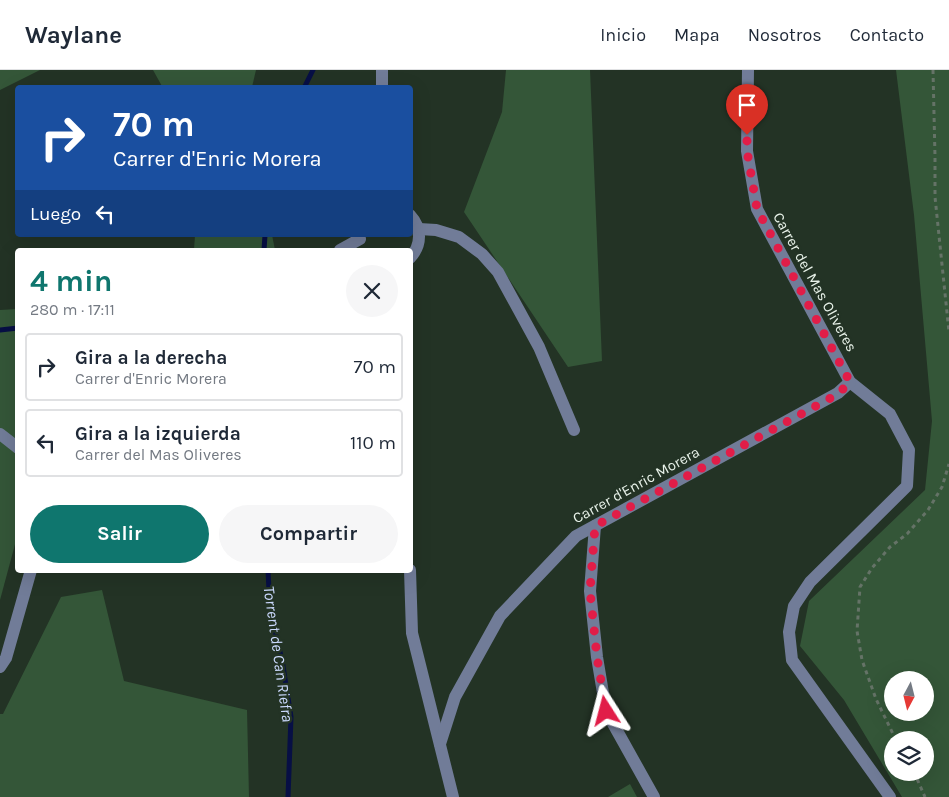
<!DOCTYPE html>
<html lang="es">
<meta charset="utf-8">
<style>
:root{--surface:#fff;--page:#f6f6f7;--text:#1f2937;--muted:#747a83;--line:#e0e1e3;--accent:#0f766e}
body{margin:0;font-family:Karla,sans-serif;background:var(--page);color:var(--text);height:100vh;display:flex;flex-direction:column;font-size:19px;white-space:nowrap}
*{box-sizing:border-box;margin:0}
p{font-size:16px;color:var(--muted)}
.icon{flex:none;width:28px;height:28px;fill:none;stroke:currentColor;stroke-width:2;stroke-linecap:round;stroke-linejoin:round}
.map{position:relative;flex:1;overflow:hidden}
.side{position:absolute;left:15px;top:178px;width:398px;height:325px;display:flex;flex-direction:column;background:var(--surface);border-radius:5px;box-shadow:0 5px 20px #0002}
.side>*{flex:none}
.banner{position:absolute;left:15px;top:15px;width:398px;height:152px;border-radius:5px;box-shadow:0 5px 20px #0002;background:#1a4fa0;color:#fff;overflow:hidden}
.needle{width:32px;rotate:187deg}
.controls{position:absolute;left:884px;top:601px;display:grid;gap:10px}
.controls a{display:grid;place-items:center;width:50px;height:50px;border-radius:50%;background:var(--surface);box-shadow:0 5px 20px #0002;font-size:25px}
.pin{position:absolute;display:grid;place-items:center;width:42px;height:42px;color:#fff;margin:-51px -21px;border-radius:50% 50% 50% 0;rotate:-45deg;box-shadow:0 0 5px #0007}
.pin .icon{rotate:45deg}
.me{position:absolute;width:55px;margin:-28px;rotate:351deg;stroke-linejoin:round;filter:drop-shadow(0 0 4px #0008)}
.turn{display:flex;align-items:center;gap:18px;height:105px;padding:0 15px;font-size:22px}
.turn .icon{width:65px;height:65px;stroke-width:2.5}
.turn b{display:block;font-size:35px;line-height:42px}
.then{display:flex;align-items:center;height:48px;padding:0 15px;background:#0003;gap:10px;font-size:19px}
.round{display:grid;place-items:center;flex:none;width:52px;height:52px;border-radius:26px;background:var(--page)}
.head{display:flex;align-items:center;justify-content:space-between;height:85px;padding:0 15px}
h1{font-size:30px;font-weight:700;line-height:38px;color:var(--accent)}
.action{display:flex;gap:10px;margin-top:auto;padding:10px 15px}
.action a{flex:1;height:58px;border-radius:30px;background:var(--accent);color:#fff;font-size:20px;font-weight:700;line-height:58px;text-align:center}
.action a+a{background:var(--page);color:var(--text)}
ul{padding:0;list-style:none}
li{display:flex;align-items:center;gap:15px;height:68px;margin:0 10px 8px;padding:0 5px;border:2px solid var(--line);border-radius:5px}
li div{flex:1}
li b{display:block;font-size:19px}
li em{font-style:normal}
header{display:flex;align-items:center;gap:30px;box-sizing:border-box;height:70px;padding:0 25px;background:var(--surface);border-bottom:1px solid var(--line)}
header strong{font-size:24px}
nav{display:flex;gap:28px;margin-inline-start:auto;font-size:18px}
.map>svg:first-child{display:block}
.green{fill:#345638;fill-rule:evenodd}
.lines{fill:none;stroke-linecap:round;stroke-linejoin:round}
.stream{stroke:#070f45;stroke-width:5}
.path{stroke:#657367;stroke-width:3;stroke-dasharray:4 4;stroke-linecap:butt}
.minor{stroke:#717c98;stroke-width:12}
.route{stroke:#e11d48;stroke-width:9;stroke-dasharray:0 16.2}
.labels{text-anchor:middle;stroke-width:5;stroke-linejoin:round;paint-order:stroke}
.street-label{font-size:15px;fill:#e8f2e9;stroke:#233325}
.water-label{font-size:16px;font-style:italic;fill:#cbd9fd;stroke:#233325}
</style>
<header>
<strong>Waylane</strong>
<nav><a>Inicio</a><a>Mapa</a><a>Nosotros</a><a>Contacto</a></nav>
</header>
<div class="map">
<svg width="949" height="727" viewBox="0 0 949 727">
<rect width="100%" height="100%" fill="#233325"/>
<g class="green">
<path d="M 0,0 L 40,0 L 0,20 Z"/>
<path d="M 153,0 L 256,0 L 252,17 L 163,18 Z"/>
<path d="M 506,0 L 590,0 L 602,291 L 568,297 L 464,142 L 502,42 Z"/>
<path d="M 896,0 L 949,0 L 949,727 L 902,727 L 844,630 L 800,576 L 809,531 L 925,420 L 932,351 L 914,145 ZM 892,610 L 925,610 L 925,642 L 892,642 ZM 892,670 L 925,670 L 925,702 L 892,702 Z"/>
<path d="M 195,165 L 272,165 L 275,180 L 194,180 Z"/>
<path d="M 17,239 L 17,467 L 0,530 L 0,240 Z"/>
<path d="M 102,520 L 124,611 L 247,640 L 249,727 L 0,727 L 0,644 L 3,644 L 61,527 Z"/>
<path d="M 630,714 L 637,727 L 608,727 Z"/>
</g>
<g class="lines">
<g class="stream">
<path d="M 304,18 L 313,0"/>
<path d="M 264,180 L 265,165"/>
<path d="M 0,260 L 18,258"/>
<path d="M 268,500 L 270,542 L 282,590 L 291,647 L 288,727"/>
</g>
<g class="path">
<path d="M 933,0 L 935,87 L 935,127 L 949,262"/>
<path d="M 896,670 L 876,629 L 862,590 L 857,561 L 860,517 L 872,498 L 890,477 L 907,464 L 928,440 L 942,417 L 949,394"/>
<path d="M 914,702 L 925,727"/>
</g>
<g class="minor">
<path d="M 382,0 L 382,18"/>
<path d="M 748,0 L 747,81 L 757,139 L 850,312 L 890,344 L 909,380 L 907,416 L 810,512 L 794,536 L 789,562 L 792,590 L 890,727"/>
<path d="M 410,145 C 422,158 422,175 410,188"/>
<path d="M 419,159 L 436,160 L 459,167 L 482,184 L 498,202 L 539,277 L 574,360"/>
<path d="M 340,180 L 360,169"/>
<path d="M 0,364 L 18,378"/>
<path d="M 595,456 L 590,521 L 597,587 L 606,641 L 654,727"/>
<path d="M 410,500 L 412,563 L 453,727"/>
<path d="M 0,597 L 6,588 L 31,500"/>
<path d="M 440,674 L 455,627 L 500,546 L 576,466 L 838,323 L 850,312"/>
</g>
</g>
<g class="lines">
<path class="route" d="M 606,641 L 597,587 L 590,521 L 595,456 L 838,324 L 850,312 L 757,139 L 747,81 L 747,65"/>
</g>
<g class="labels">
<g class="street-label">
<text transform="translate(815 212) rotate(61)" y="5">Carrer del Mas Oliveres</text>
<text transform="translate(636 415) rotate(-29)" y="5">Carrer d'Enric Morera</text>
</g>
<g class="water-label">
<text transform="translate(279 584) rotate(82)" y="6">Torrent de Can Riefra</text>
</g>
</g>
</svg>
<div class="controls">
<a><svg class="needle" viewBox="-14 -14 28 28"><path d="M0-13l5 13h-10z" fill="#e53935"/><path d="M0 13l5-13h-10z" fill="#747a83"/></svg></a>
<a><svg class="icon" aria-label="layers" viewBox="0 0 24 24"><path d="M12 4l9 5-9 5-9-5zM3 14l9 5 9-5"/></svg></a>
</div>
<div class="pin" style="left:747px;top:65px;background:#d93025"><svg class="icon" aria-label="arrive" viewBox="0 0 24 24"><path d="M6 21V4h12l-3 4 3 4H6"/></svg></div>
<svg class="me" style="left:606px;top:641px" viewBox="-20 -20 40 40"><path d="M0-17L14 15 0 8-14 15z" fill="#e11d48" stroke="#fff" stroke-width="4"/></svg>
<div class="banner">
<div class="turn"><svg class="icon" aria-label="right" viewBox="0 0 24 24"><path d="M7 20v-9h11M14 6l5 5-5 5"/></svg><div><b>70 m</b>Carrer d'Enric Morera</div></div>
<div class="then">Luego<svg class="icon" aria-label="left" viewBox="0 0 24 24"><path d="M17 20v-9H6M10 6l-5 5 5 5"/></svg></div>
</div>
<section class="side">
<div class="head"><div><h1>4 min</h1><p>280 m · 17:11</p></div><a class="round"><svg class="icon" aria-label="close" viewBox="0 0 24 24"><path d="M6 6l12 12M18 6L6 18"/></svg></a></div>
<ul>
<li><svg class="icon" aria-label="right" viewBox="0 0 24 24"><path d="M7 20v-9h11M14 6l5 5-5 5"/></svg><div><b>Gira a la derecha</b><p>Carrer d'Enric Morera</p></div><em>70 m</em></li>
<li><svg class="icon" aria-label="left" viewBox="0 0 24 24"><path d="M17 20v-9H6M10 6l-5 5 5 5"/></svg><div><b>Gira a la izquierda</b><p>Carrer del Mas Oliveres</p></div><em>110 m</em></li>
</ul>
<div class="action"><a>Salir</a><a>Compartir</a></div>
</section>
</div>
